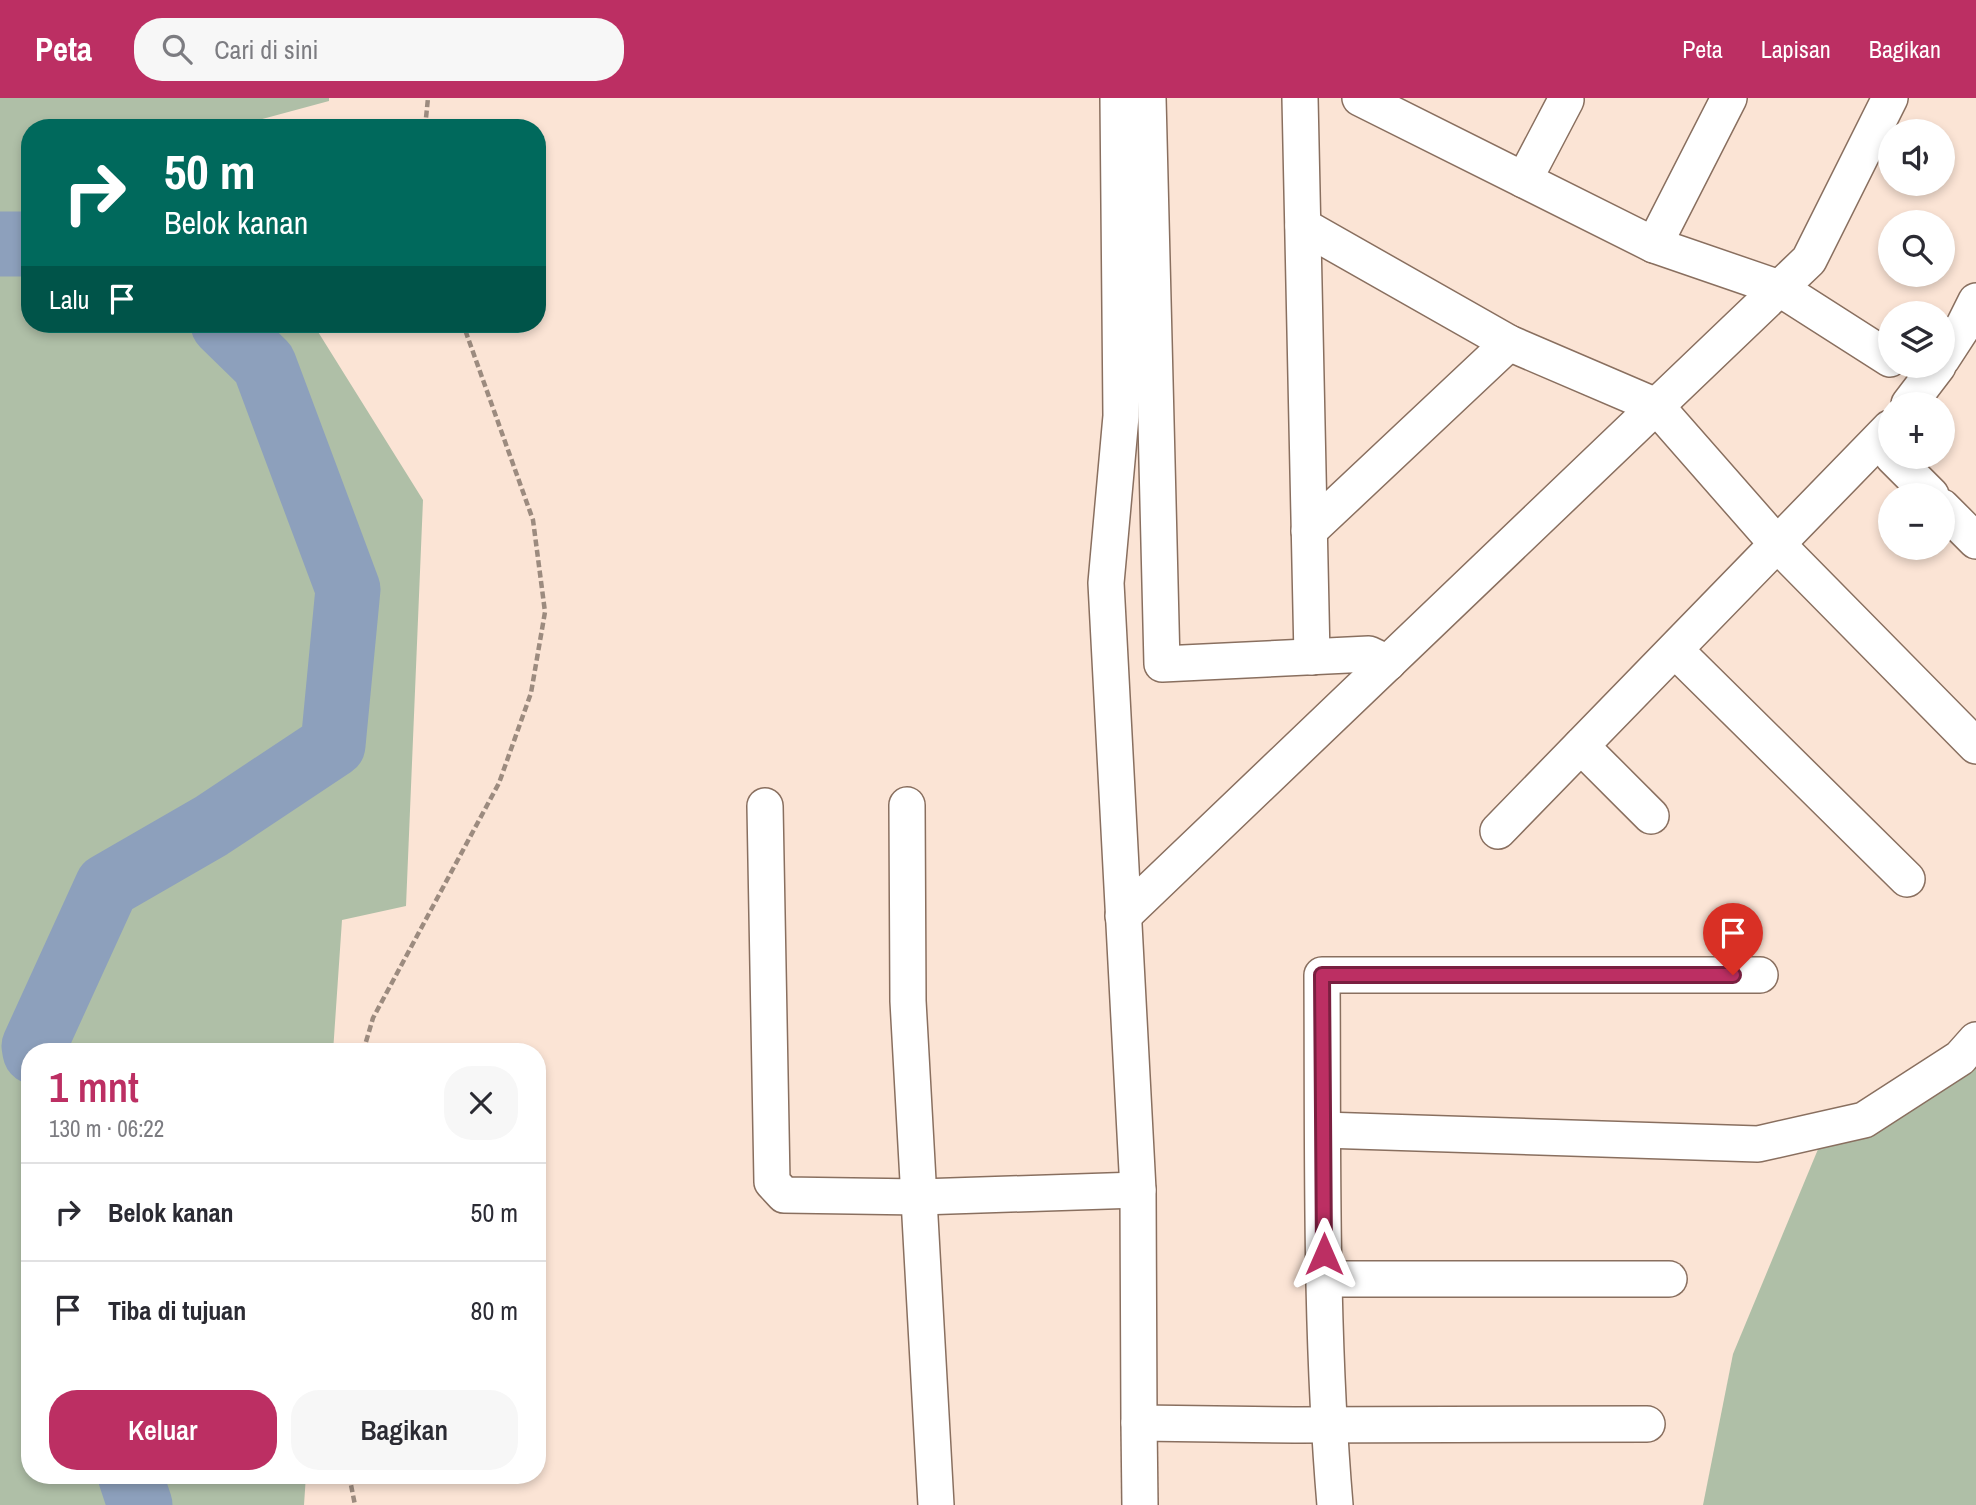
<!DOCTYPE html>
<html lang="id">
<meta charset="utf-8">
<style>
:root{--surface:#fff;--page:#f7f7f7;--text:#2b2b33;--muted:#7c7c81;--line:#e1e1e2;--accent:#bc2f63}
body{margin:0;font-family:"Archivo Narrow",sans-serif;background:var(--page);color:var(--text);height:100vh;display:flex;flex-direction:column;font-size:26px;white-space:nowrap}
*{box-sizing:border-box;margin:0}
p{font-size:23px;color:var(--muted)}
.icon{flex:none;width:38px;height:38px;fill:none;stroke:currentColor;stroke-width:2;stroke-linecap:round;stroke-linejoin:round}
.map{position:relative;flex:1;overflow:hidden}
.side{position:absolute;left:21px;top:945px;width:525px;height:441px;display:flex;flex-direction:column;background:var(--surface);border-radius:28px;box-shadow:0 4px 10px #0003}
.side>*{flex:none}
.guide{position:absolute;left:21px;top:21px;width:525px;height:214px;border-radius:28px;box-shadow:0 4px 10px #0003;background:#00695c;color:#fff;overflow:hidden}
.buttons{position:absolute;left:1878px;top:21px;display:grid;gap:14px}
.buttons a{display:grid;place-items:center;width:77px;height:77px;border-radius:50%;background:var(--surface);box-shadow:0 4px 10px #0003;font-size:35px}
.pin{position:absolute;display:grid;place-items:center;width:60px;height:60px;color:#fff;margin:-72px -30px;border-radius:50% 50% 50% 0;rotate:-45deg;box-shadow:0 0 7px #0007}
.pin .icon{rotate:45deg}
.me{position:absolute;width:77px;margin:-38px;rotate:0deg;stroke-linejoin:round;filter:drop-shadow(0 0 5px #0008)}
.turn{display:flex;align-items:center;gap:24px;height:147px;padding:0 28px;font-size:32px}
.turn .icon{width:91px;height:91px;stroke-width:2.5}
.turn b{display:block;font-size:49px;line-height:60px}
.then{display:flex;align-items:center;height:66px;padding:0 28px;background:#0003;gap:14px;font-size:26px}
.round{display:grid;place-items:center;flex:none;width:74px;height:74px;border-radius:28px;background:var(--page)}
.headline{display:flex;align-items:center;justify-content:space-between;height:119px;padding:0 28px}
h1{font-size:42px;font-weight:600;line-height:52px;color:var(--accent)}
.primary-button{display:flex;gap:14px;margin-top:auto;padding:14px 28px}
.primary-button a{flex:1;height:80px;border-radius:28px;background:var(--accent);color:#fff;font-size:28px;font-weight:600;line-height:80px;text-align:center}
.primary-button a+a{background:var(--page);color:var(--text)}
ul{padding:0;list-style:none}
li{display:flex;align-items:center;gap:21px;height:98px;padding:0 28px;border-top:2px solid var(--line)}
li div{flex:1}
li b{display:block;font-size:26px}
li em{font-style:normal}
header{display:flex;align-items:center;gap:42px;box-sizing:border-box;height:98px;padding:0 35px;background:var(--accent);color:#fff}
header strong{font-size:33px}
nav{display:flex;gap:38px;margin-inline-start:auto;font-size:24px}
.search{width:490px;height:63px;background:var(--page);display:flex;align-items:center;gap:18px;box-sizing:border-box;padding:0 24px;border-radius:28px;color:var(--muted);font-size:26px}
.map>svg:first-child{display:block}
.green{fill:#afbfa7}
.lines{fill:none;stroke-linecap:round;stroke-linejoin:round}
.river{stroke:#8da0bc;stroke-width:65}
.minor-casing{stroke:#896f5f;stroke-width:38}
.path{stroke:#9c8b7f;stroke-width:4.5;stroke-dasharray:7 3.5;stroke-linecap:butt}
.minor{stroke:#fff;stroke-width:35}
.route-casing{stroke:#7a1f40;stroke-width:18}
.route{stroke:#bc2f63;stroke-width:12}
</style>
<header>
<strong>Peta</strong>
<div class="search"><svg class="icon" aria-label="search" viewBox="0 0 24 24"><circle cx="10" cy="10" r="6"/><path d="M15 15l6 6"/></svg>Cari di sini</div>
<nav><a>Peta</a><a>Lapisan</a><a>Bagikan</a></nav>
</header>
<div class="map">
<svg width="1976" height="1407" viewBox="0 0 1976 1407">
<rect width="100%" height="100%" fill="#fbe4d5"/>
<g class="green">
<path d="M 0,0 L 329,0 L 329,3 L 229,30 L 30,30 L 30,124 L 23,132 L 30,138 L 30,226 L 294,226 L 315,229 L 423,402 L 406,808 L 342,822 L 333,954 L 30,954 L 30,1377 L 306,1377 L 304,1407 L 0,1407 Z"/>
<path d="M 1976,933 L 1976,1407 L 1703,1407 L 1733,1256 L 1821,1044 Z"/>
</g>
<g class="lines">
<g class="river">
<path d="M 0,146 L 30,146"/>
<path d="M 35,954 L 34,948 L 107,788 L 211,728 L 333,647 L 348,491 L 264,266 L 223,226"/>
<path d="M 130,1377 L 140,1407"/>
</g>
<defs>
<g id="minor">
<path d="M 1118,0 L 1121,318 L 1106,485 L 1138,1092 L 1139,1325 L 1295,1327 L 1647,1326"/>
<path d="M 1148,0 L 1162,566 L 1369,556 L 1388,565"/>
<path d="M 1300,0 L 1312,559"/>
<path d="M 1360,0 L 1654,147 L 1779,190 L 1890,261"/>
<path d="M 1524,82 L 1566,2"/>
<path d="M 1303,128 L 1509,245 L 1656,308 L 1778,447 L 1976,648"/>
<path d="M 1654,147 L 1729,0"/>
<path d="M 1942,261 L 1964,227 L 1976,203"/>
<path d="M 1909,306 L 1938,268"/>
<path d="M 1893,359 L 1931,397"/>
<path d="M 1942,409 L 1976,443"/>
<path d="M 1309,433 L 1509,245"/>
<path d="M 1675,552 L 1907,781"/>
<path d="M 1581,648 L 1651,718"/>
<path d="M 907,707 L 908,903 L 936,1407"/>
<path d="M 765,708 L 772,1084 L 784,1097 L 920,1099 L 1138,1092"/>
<path d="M 1498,733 L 1890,330"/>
<path d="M 1123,818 L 1809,162 L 1890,0"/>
<path d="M 1323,1032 L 1758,1046 L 1864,1022 L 1960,960 L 1976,942"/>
<path d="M 1324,1181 L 1669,1181"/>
<path d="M 1139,1325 L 1140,1407"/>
<path d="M 1335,1407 C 1320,1231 1323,1054 1322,877 L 1760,877"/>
</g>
</defs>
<use href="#minor" class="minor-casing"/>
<g class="path">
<path d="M 425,30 L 428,0"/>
<path d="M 363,954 L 373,920 L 499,685 L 531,595 L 545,514 L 533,422 L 463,226"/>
<path d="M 349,1377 L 355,1407"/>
</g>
<use href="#minor" class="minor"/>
</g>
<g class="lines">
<defs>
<path id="route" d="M 1324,1156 L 1322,877 L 1733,877"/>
</defs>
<use href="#route" class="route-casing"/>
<use href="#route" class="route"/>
</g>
</svg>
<div class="buttons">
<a><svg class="icon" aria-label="sound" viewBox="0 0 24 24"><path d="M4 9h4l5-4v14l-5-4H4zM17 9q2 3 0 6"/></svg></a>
<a><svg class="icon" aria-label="search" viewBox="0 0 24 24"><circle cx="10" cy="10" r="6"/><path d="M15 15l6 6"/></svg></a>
<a><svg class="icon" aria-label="layers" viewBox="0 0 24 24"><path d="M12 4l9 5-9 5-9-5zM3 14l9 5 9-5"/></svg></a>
<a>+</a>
<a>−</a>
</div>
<div class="pin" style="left:1733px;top:877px;background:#d93025"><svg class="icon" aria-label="arrive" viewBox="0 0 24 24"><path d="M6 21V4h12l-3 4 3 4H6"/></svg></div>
<svg class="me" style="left:1324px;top:1156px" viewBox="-20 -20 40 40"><path d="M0-17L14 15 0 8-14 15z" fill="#bc2f63" stroke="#fff" stroke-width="4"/></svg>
<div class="guide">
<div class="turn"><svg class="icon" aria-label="right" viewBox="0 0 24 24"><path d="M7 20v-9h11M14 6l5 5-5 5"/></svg><div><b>50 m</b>Belok kanan</div></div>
<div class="then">Lalu<svg class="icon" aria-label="arrive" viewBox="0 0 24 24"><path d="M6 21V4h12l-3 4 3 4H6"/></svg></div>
</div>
<section class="side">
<div class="headline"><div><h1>1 mnt</h1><p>130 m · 06:22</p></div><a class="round"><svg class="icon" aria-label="close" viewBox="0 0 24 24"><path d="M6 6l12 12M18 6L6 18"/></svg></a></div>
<ul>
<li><svg class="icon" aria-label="right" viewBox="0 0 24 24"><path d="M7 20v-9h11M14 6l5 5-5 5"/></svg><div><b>Belok kanan</b></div><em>50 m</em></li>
<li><svg class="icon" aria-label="arrive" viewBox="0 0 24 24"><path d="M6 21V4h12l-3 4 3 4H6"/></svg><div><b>Tiba di tujuan</b></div><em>80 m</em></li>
</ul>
<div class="primary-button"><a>Keluar</a><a>Bagikan</a></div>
</section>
</div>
